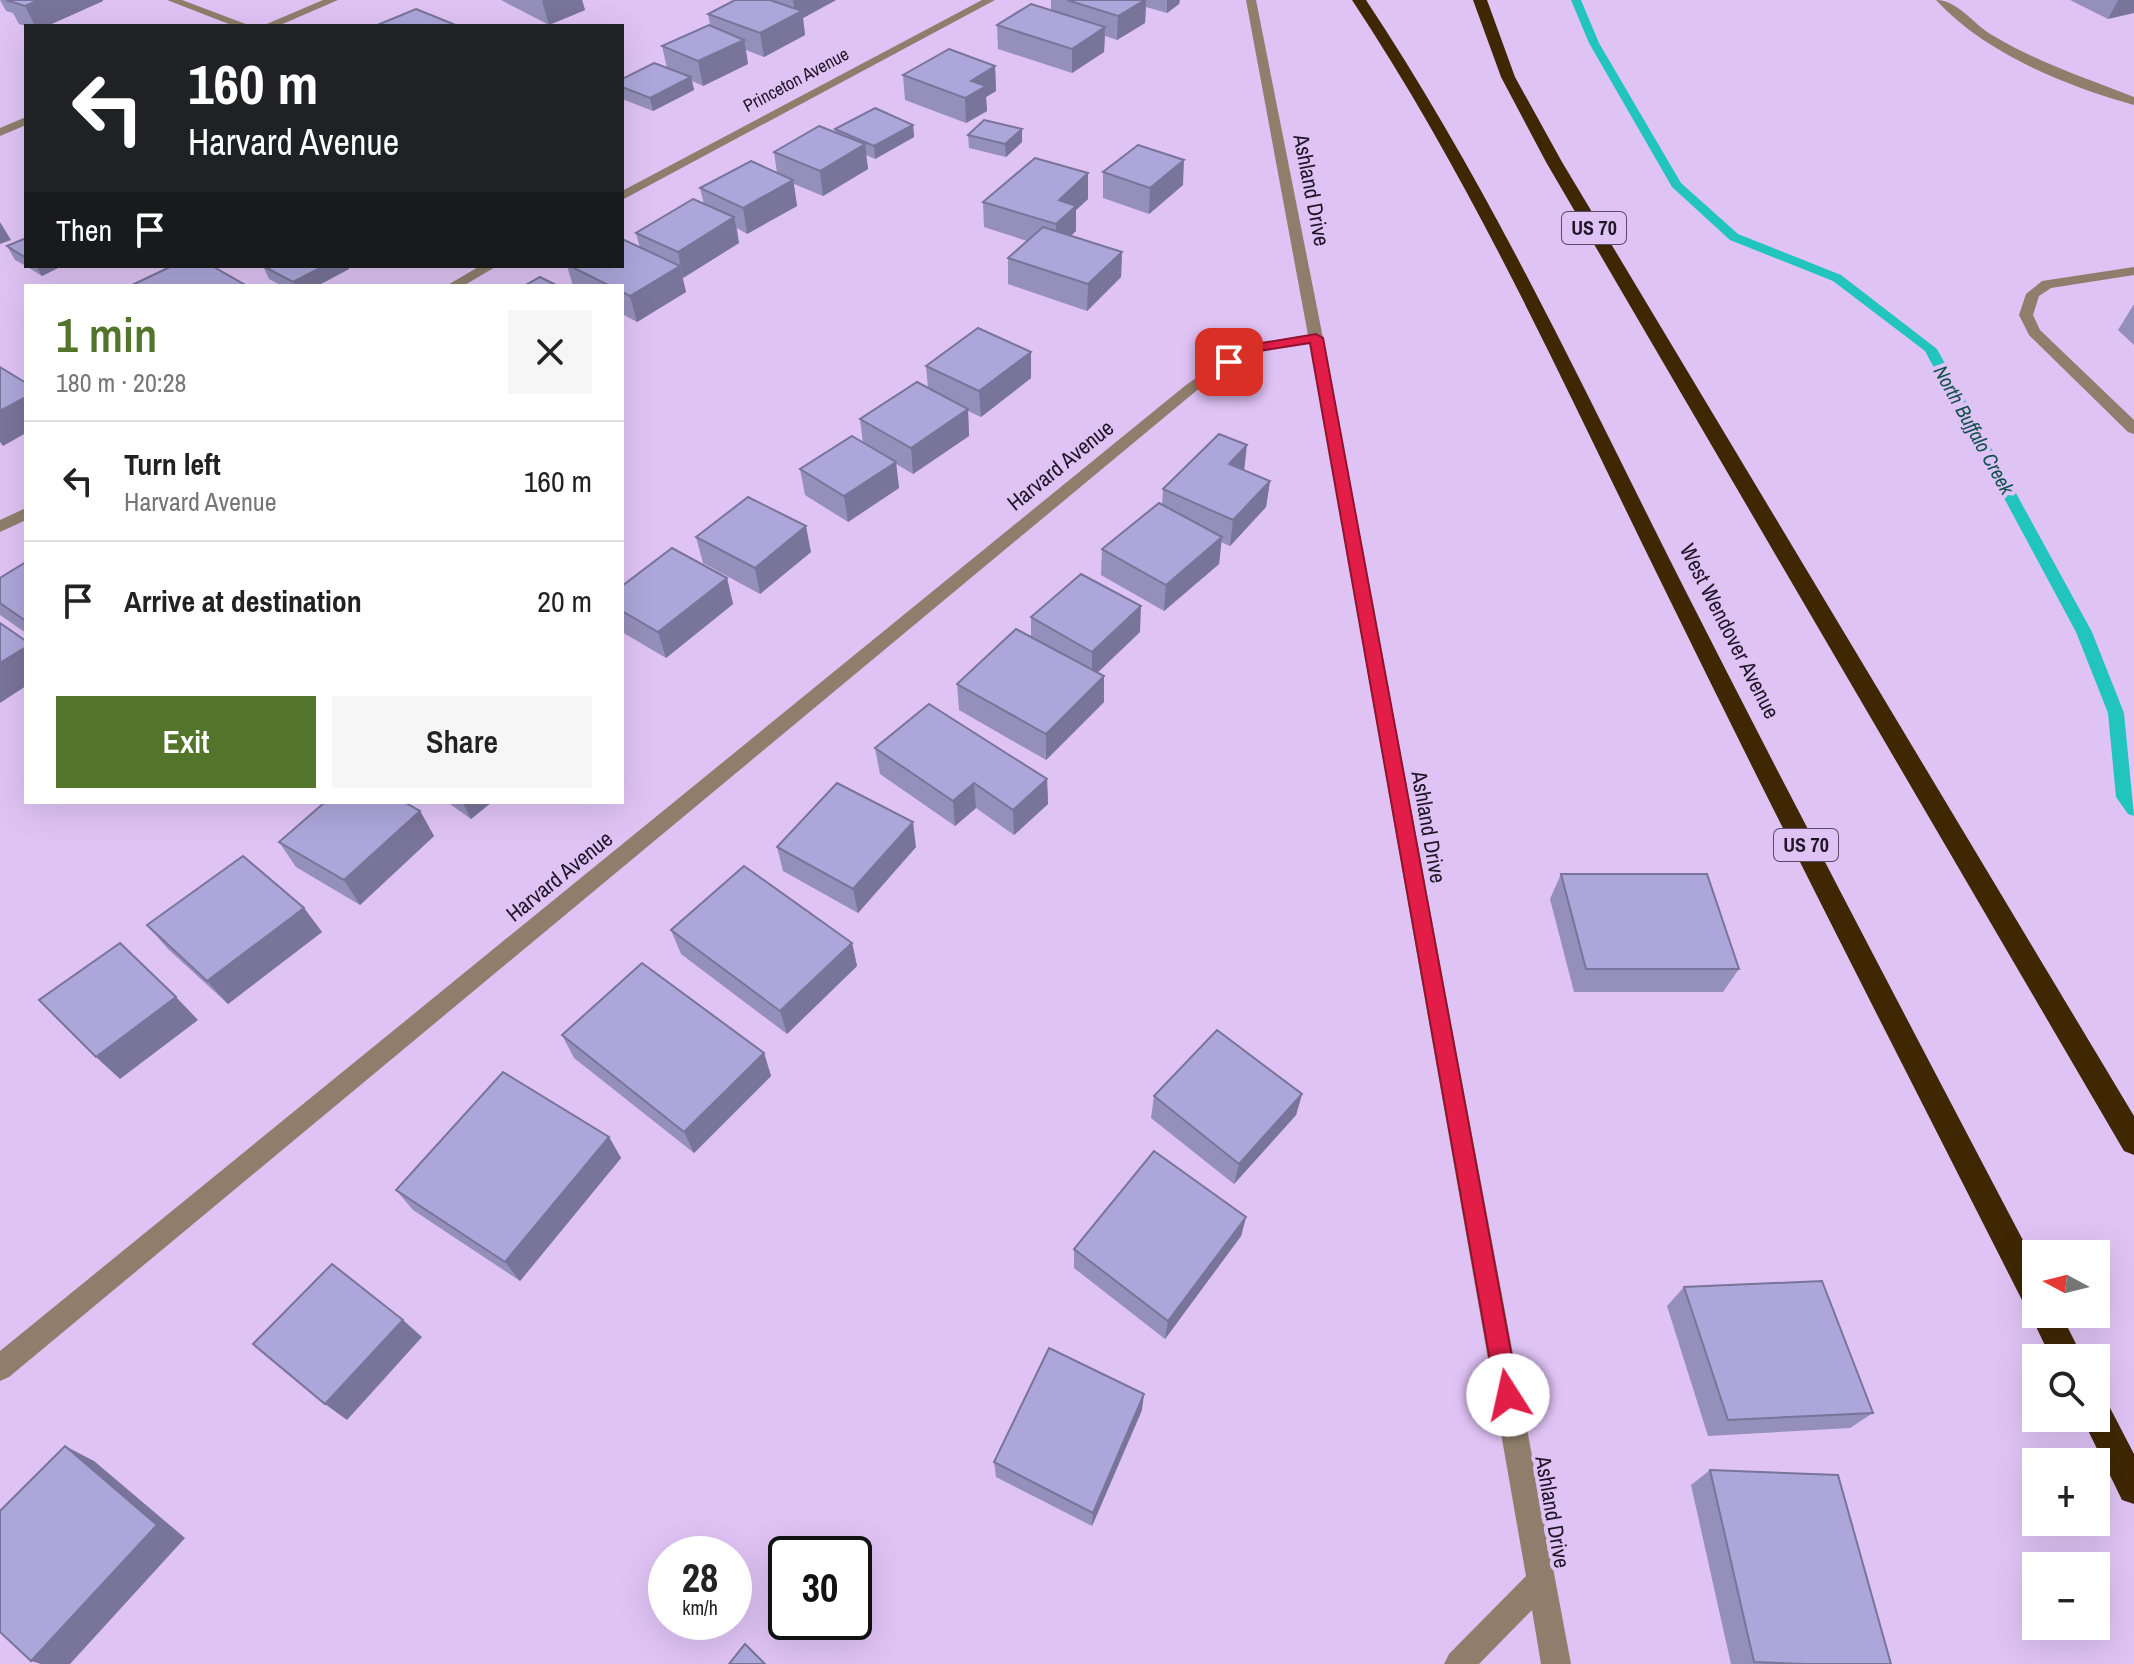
<!DOCTYPE html>
<meta charset="utf-8">
<style>
:root{--surface:#fff;--page:#f6f6f6;--text:#222;--muted:#767676;--line:#e0e0e0;--accent:#53742b}
body{margin:0;font-family:"Archivo Narrow",sans-serif;background:var(--page);color:var(--text);height:100vh;display:flex;flex-direction:column;font-size:30px;white-space:nowrap}
*{box-sizing:border-box;margin:0}
p{font-size:26px;color:var(--muted)}
.icon{flex:none;width:44px;height:44px;fill:none;stroke:currentColor;stroke-width:2;stroke-linecap:round;stroke-linejoin:round}
.map{position:relative;flex:1;overflow:hidden}
.side{position:absolute;left:24px;top:284px;width:600px;height:520px;display:flex;flex-direction:column;background:var(--surface);border-radius:0px;box-shadow:0 8px 32px #0002}
.side>*{flex:none}
.guide{position:absolute;left:24px;top:24px;width:600px;height:244px;border-radius:0px;box-shadow:0 8px 32px #0002;background:#202124;color:#fff;overflow:hidden}
.needle{width:52px;rotate:277deg}
.buttons{position:absolute;left:2022px;top:1240px;display:grid;gap:16px}
.buttons a{display:grid;place-items:center;width:88px;height:88px;border-radius:0px;background:var(--surface);box-shadow:0 8px 32px #0002;font-size:40px}
.speed{position:absolute;left:648px;top:1536px;display:flex;gap:16px;font-size:40px;font-weight:700;text-align:center}
.speed>*{display:grid;place-content:center;width:104px;height:104px;border-radius:50%;background:var(--surface);box-shadow:0 8px 32px #0002;line-height:1}
.speed small{font-size:20px;font-weight:400}
.speed .limit{border:4px solid #111;border-radius:12px;background:#fff;color:#111}
.pin{position:absolute;display:grid;place-items:center;width:68px;height:68px;color:#fff;margin:-34px;border-radius:16px;box-shadow:0 4px 12px #0006}
.me{position:absolute;width:88px;margin:-44px;rotate:350deg;stroke-linejoin:round;filter:drop-shadow(0 0 6px #0008)}
.turn{display:flex;align-items:center;gap:28px;height:168px;padding:0 32px;font-size:36px}
.turn .icon{width:104px;height:104px;stroke-width:2.5}
.turn b{display:block;font-size:56px;line-height:68px}
.then{display:flex;align-items:center;height:76px;padding:0 32px;background:#0003;gap:16px;font-size:30px}
.round{display:grid;place-items:center;flex:none;width:84px;height:84px;border-radius:0px;background:var(--page)}
.headline{display:flex;align-items:center;justify-content:space-between;height:136px;padding:0 32px}
h1{font-size:48px;font-weight:600;line-height:60px;color:var(--accent)}
.cta{display:flex;gap:16px;margin-top:auto;padding:16px 32px}
.cta a{flex:1;height:92px;border-radius:0px;background:var(--accent);color:#fff;font-size:32px;font-weight:600;line-height:92px;text-align:center}
.cta a+a{background:var(--page);color:var(--text)}
ul{padding:0;list-style:none}
li{display:flex;align-items:center;gap:24px;height:120px;padding:0 32px;border-top:2px solid var(--line)}
li div{flex:1}
li b{display:block;font-size:30px}
li em{font-style:normal}
.map>svg:first-child{display:block}
.lines{fill:none;stroke-linecap:round;stroke-linejoin:round}
.stream{fill:#21c5be;fill-rule:evenodd}
.lane{fill:#8f7e6c;fill-rule:evenodd}
.street{fill:#8f7e6c;fill-rule:evenodd}
.highway{fill:#3f2704;fill-rule:evenodd}
.wall{fill:#958fbb}
.shaded-wall{fill:#797499}
.building{fill:#ada6da;stroke:#797499;stroke-width:2}
.route{fill:#e11d48;stroke:#92132f;stroke-width:2}
.labels{text-anchor:middle;stroke-width:8;stroke-linejoin:round;paint-order:stroke}
.far-street-label{font-size:18px;fill:#201628;stroke:#dfc3f5}
.shield{fill:#dfc3f5;stroke:#594a66;stroke-width:2}
.shield-label{font-size:20px;font-weight:bold;fill:#201628}
.far-water-label{font-size:20px;font-style:italic;fill:#11514d;stroke:#dfc3f5}
.street-label{font-size:22px;fill:#201628;stroke:#dfc3f5}
</style>
<div class="map">
<svg width="2134" height="1664" viewBox="0 0 2134 1664">
<rect width="100%" height="100%" fill="#dfc3f5"/>
<g class="lines">
<path class="stream" d="M 1571,0 L 1581,0 L 1599,43 L 1681,183 L 1738,234 L 1841,275 L 1937,349 L 2092,632 L 2124,713 L 2134,816 L 2128,814 L 2116,797 L 2108,713 L 2076,632 L 1925,351 L 1833,281 L 1730,240 L 1672,187 L 1589,43 Z"/>
<g class="lane">
<path d="M 167,0 L 182,0 L 251,26 L 234,26 Z"/>
<path d="M 2134,267 L 2134,275 L 2051,288 L 2039,296 L 2033,315 L 2040,330 L 2134,420 L 2134,434 L 2128,432 L 2029,335 L 2019,315 L 2026,294 L 2042,281 Z"/>
</g>
<g class="street">
<path d="M 323,0 L 338,0 L 278,26 L 262,26 Z"/>
<path d="M 982,0 L 995,0 L 622,200 L 622,191 Z"/>
<path d="M 1246,0 L 1256,0 L 1323,338 L 1571,1664 L 1541,1664 L 1532,1610 L 1479,1664 L 1444,1664 L 1449,1654 L 1526,1576 L 1310,343 L 1253,352 L 1196,391 L 9,1377 L 0,1381 L 0,1351 L 1186,385 L 1244,345 L 1308,335 Z"/>
<path d="M 1936,0 C 1958,0 1973,24 1992,35 C 2037,62 2085,78 2134,97 L 2134,105 C 2064,85 1986,54 1936,0 Z"/>
<path d="M 26,117 L 26,125 L 0,136 L 0,128 Z"/>
<path d="M 480,266 L 497,266 L 463,286 L 446,286 Z"/>
<path d="M 26,508 L 26,520 L 0,532 L 0,520 Z"/>
</g>
<g class="highway">
<path d="M 1352,0 L 1366,0 C 1489,185 1581,384 1681,582 C 1797,811 1917,1038 2036,1265 L 2036,1314 L 2061,1314 L 2083,1358 L 2051,1358 L 2030,1314 L 2032,1309 L 2025,1306 C 1903,1065 1779,824 1660,580 C 1563,383 1474,184 1352,0 Z"/>
<path d="M 1473,0 L 1487,0 L 1515,77 L 1562,162 L 2134,1116 L 2134,1155 L 2124,1151 L 1546,162 L 1501,77 Z"/>
<path d="M 2096,1397 L 2107,1402 L 2134,1454 L 2134,1504 L 2122,1500 L 2082,1418 L 2096,1418 Z"/>
</g>
</g>
<g class="wall">
<path d="M 0,0 L 103,0 L 103,1 L 47,26 L 26,26 L 19,24 L 13,13 L 6,11 Z"/>
<path d="M 501,0 L 582,0 L 585,10 L 549,25 Z"/>
<path d="M 735,0 L 836,0 L 803,18 L 805,35 L 764,57 L 746,50 L 748,64 L 703,86 L 692,81 L 694,90 L 653,111 L 622,99 L 622,79 L 667,68 L 662,46 L 710,25 L 708,14 Z"/>
<path d="M 1051,0 L 1180,0 L 1179,4 L 1167,13 L 1146,7 L 1145,23 L 1117,40 L 1105,36 L 1104,52 L 1072,73 L 998,49 L 997,25 L 1051,11 Z"/>
<path d="M 2070,0 L 2134,0 L 2108,19 Z"/>
<path d="M 995,66 L 996,91 L 986,97 L 987,111 L 966,123 L 905,100 L 903,75 Z"/>
<path d="M 913,125 L 914,137 L 875,159 L 866,155 L 868,169 L 823,196 L 794,184 L 797,206 L 747,234 L 737,228 L 739,243 L 683,278 L 682,277 L 686,292 L 637,322 L 622,314 L 622,286 L 573,286 L 567,266 L 622,266 L 640,248 L 636,233 L 704,204 L 700,188 L 777,173 L 774,152 L 835,132 L 835,129 Z"/>
<path d="M 968,135 L 1022,142 L 1006,157 L 969,148 Z"/>
<path d="M 1103,172 L 1183,185 L 1149,214 L 1103,198 Z"/>
<path d="M 1088,199 L 1076,210 L 1076,231 L 1071,235 L 1122,252 L 1121,277 L 1087,311 L 1008,284 L 1008,258 L 1027,241 L 984,227 L 983,202 Z"/>
<path d="M 26,238 L 26,266 L 15,260 L 7,246 Z"/>
<path d="M 26,266 L 62,266 L 42,276 Z"/>
<path d="M 263,266 L 348,266 L 349,269 L 317,286 L 282,286 L 269,279 Z"/>
<path d="M 2134,304 L 2134,345 L 2118,330 Z"/>
<path d="M 926,366 L 1031,378 L 981,417 L 968,411 L 969,436 L 913,474 L 896,464 L 899,488 L 848,522 L 805,495 L 800,469 L 863,443 L 860,419 L 928,388 Z"/>
<path d="M 1244,470 L 1270,481 L 1266,507 L 1230,546 L 1221,542 L 1219,564 L 1164,611 L 1101,575 L 1102,549 L 1162,505 L 1163,489 Z"/>
<path d="M 696,537 L 811,552 L 760,594 L 703,563 Z"/>
<path d="M 26,562 L 26,633 L 0,615 L 0,578 Z"/>
<path d="M 727,578 L 733,604 L 666,658 L 622,632 L 622,586 Z"/>
<path d="M 1031,617 L 1140,632 L 1097,672 L 1104,702 L 1046,760 L 959,710 L 957,684 L 1031,638 Z"/>
<path d="M 875,748 L 1047,779 L 1048,804 L 1014,835 L 976,808 L 955,826 L 880,774 Z"/>
<path d="M 447,802 L 492,802 L 471,819 Z"/>
<path d="M 420,811 L 434,836 L 360,905 L 296,867 L 279,842 Z"/>
<path d="M 777,847 L 916,847 L 858,913 L 783,871 Z"/>
<path d="M 1561,874 L 1739,969 L 1723,992 L 1574,992 L 1550,899 Z"/>
<path d="M 304,908 L 322,932 L 228,1004 L 168,949 L 147,925 Z"/>
<path d="M 671,930 L 852,943 L 857,966 L 787,1034 L 681,954 Z"/>
<path d="M 562,1035 L 764,1053 L 771,1076 L 694,1153 L 574,1058 Z"/>
<path d="M 1302,1094 L 1296,1115 L 1234,1184 L 1151,1118 L 1154,1096 Z"/>
<path d="M 609,1137 L 621,1158 L 520,1281 L 413,1210 L 396,1190 Z"/>
<path d="M 1246,1217 L 1241,1236 L 1165,1339 L 1074,1268 L 1074,1249 Z"/>
<path d="M 1684,1287 L 1873,1413 L 1850,1428 L 1708,1436 L 1667,1306 Z"/>
<path d="M 1142,1410 L 1092,1526 L 996,1477 L 994,1462 Z"/>
<path d="M 1710,1470 L 1891,1664 L 1731,1664 L 1691,1485 Z"/>
</g>
<g class="shaded-wall">
<path d="M 39,0 L 103,0 L 103,1 L 47,26 L 35,26 L 25,6 Z"/>
<path d="M 544,0 L 582,0 L 585,10 L 549,25 L 542,1 Z"/>
<path d="M 793,0 L 836,0 L 803,18 L 805,35 L 764,57 L 760,33 L 795,14 Z"/>
<path d="M 1145,0 L 1146,0 L 1145,23 L 1117,40 L 1118,16 Z"/>
<path d="M 1167,0 L 1180,0 L 1179,4 L 1167,13 Z"/>
<path d="M 2118,0 L 2134,0 L 2134,13 L 2108,19 Z"/>
<path d="M 1105,27 L 1104,52 L 1072,73 L 1072,49 Z"/>
<path d="M 744,40 L 748,64 L 703,86 L 698,61 Z"/>
<path d="M 995,66 L 996,91 L 986,97 L 987,111 L 966,123 L 965,98 L 971,81 Z"/>
<path d="M 691,77 L 694,90 L 653,111 L 650,98 Z"/>
<path d="M 913,125 L 914,137 L 875,159 L 874,146 Z"/>
<path d="M 1022,129 L 1022,142 L 1006,157 L 1005,144 Z"/>
<path d="M 865,144 L 868,169 L 823,196 L 820,171 Z"/>
<path d="M 1184,160 L 1183,185 L 1149,214 L 1150,188 Z"/>
<path d="M 1088,173 L 1088,199 L 1076,210 L 1076,231 L 1056,250 L 1056,224 L 1059,200 Z"/>
<path d="M 793,180 L 797,206 L 747,234 L 743,208 Z"/>
<path d="M 734,217 L 739,243 L 683,278 L 678,252 Z"/>
<path d="M 0,222 L 11,240 L 0,244 Z"/>
<path d="M 1122,252 L 1121,277 L 1087,311 L 1088,284 Z"/>
<path d="M 36,266 L 62,266 L 42,276 Z"/>
<path d="M 324,266 L 348,266 L 349,269 L 317,286 L 295,286 L 293,282 Z"/>
<path d="M 680,266 L 686,292 L 637,322 L 630,296 Z"/>
<path d="M 1031,352 L 1031,378 L 981,417 L 979,391 Z"/>
<path d="M 26,397 L 26,433 L 3,446 L 0,442 L 0,411 Z"/>
<path d="M 968,409 L 969,436 L 913,474 L 911,448 Z"/>
<path d="M 1247,445 L 1244,472 L 1229,464 Z"/>
<path d="M 896,462 L 899,488 L 848,522 L 844,496 Z"/>
<path d="M 1270,481 L 1266,507 L 1230,546 L 1233,520 Z"/>
<path d="M 806,526 L 811,552 L 760,594 L 755,568 Z"/>
<path d="M 1222,537 L 1219,564 L 1164,611 L 1166,585 Z"/>
<path d="M 727,578 L 733,604 L 666,658 L 658,632 Z"/>
<path d="M 1141,606 L 1140,632 L 1092,678 L 1092,652 Z"/>
<path d="M 26,647 L 26,686 L 0,703 L 0,663 Z"/>
<path d="M 1104,676 L 1104,702 L 1046,760 L 1046,734 Z"/>
<path d="M 1047,779 L 1048,804 L 1014,835 L 1013,810 Z"/>
<path d="M 974,783 L 976,808 L 955,826 L 953,801 Z"/>
<path d="M 462,802 L 492,802 L 471,819 Z"/>
<path d="M 420,811 L 434,836 L 360,905 L 344,880 Z"/>
<path d="M 913,822 L 916,847 L 858,913 L 853,889 Z"/>
<path d="M 304,908 L 322,932 L 228,1004 L 207,981 Z"/>
<path d="M 852,943 L 857,966 L 787,1034 L 780,1011 Z"/>
<path d="M 176,997 L 198,1020 L 120,1079 L 96,1057 Z"/>
<path d="M 764,1053 L 771,1076 L 694,1153 L 684,1132 Z"/>
<path d="M 1302,1094 L 1296,1115 L 1234,1184 L 1239,1164 Z"/>
<path d="M 609,1137 L 621,1158 L 520,1281 L 505,1262 Z"/>
<path d="M 1246,1217 L 1241,1236 L 1165,1339 L 1168,1321 Z"/>
<path d="M 403,1320 L 422,1337 L 347,1420 L 325,1404 Z"/>
<path d="M 1144,1394 L 1142,1410 L 1092,1526 L 1093,1513 Z"/>
<path d="M 65,1446 L 94,1461 L 185,1538 L 70,1664 L 41,1664 L 31,1661 Z"/>
</g>
<g class="building">
<path d="M 6,0 L 39,0 L 25,6 Z"/>
<path d="M 735,0 L 770,0 L 802,11 L 760,33 L 708,14 Z"/>
<path d="M 1067,0 L 1145,0 L 1118,16 Z"/>
<path d="M 1031,4 L 1105,27 L 1072,49 L 997,25 Z"/>
<path d="M 416,9 L 458,26 L 375,26 Z"/>
<path d="M 709,25 L 744,40 L 698,61 L 662,46 Z"/>
<path d="M 949,49 L 995,66 L 971,81 L 986,86 L 965,98 L 903,75 Z"/>
<path d="M 654,63 L 691,77 L 650,98 L 622,87 L 622,79 Z"/>
<path d="M 875,108 L 913,125 L 874,146 L 835,129 Z"/>
<path d="M 984,120 L 1022,129 L 1005,144 L 968,135 Z"/>
<path d="M 819,126 L 865,144 L 820,171 L 774,152 Z"/>
<path d="M 1138,145 L 1184,160 L 1150,188 L 1103,172 Z"/>
<path d="M 1035,158 L 1088,173 L 1059,200 L 1076,206 L 1056,224 L 983,202 Z"/>
<path d="M 751,161 L 793,180 L 743,208 L 700,188 Z"/>
<path d="M 693,199 L 734,217 L 678,252 L 636,233 Z"/>
<path d="M 1043,227 L 1122,252 L 1088,284 L 1008,258 Z"/>
<path d="M 26,238 L 26,258 L 7,246 Z"/>
<path d="M 622,239 L 680,266 L 630,296 L 622,292 L 622,286 L 610,286 L 570,266 L 622,266 Z"/>
<path d="M 172,266 L 212,266 L 247,286 L 130,286 Z"/>
<path d="M 263,266 L 324,266 L 293,282 Z"/>
<path d="M 540,277 L 558,286 L 524,286 Z"/>
<path d="M 978,328 L 1031,352 L 979,391 L 926,366 Z"/>
<path d="M 0,367 L 26,383 L 26,397 L 0,411 Z"/>
<path d="M 917,382 L 968,409 L 911,448 L 860,419 Z"/>
<path d="M 1219,434 L 1247,445 L 1229,464 L 1270,481 L 1233,520 L 1163,489 Z"/>
<path d="M 852,436 L 896,462 L 844,496 L 800,469 Z"/>
<path d="M 748,497 L 806,526 L 755,568 L 696,537 Z"/>
<path d="M 1159,503 L 1222,537 L 1166,585 L 1102,549 Z"/>
<path d="M 672,548 L 727,578 L 658,632 L 622,611 L 622,586 Z"/>
<path d="M 26,562 L 26,621 L 0,603 L 0,578 Z"/>
<path d="M 1081,574 L 1141,606 L 1092,652 L 1031,617 Z"/>
<path d="M 0,623 L 26,641 L 26,647 L 0,663 Z"/>
<path d="M 1016,629 L 1104,676 L 1046,734 L 957,684 Z"/>
<path d="M 929,704 L 1047,779 L 1013,810 L 974,783 L 953,801 L 875,748 Z"/>
<path d="M 837,783 L 913,822 L 853,889 L 777,847 Z"/>
<path d="M 325,802 L 404,802 L 420,811 L 344,880 L 279,842 Z"/>
<path d="M 243,856 L 304,908 L 207,981 L 147,925 Z"/>
<path d="M 744,866 L 852,943 L 780,1011 L 671,930 Z"/>
<path d="M 1561,874 L 1707,874 L 1739,969 L 1586,969 Z"/>
<path d="M 120,943 L 176,997 L 96,1057 L 39,1000 Z"/>
<path d="M 642,963 L 764,1053 L 684,1132 L 562,1035 Z"/>
<path d="M 1217,1030 L 1302,1094 L 1239,1164 L 1154,1096 Z"/>
<path d="M 503,1072 L 609,1137 L 505,1262 L 396,1190 Z"/>
<path d="M 1154,1151 L 1246,1217 L 1168,1321 L 1074,1249 Z"/>
<path d="M 332,1264 L 403,1320 L 325,1404 L 253,1344 Z"/>
<path d="M 1822,1281 L 1873,1413 L 1728,1420 L 1684,1287 Z"/>
<path d="M 1049,1348 L 1144,1394 L 1093,1513 L 994,1462 Z"/>
<path d="M 65,1446 L 157,1525 L 31,1661 L 0,1632 L 0,1511 Z"/>
<path d="M 1710,1470 L 1838,1475 L 1891,1664 L 1804,1664 L 1754,1662 Z"/>
<path d="M 745,1644 L 765,1664 L 729,1664 Z"/>
</g>
<path class="route" d="M 1316,334 L 1323,338 L 1519,1395 L 1516,1403 L 1508,1406 L 1499,1403 L 1496,1395 L 1310,343 L 1253,352 L 1229,366 L 1223,362 L 1244,346 Z"/>
<g class="labels">
<g class="far-street-label">
<text transform="translate(796 80) rotate(-28)" y="6">Princeton Avenue</text>
</g>
<g class="shield">
<rect x="1562" y="212" width="64" height="32" rx="6"/>
<rect x="1774" y="829" width="64" height="32" rx="6"/>
</g>
<g class="shield-label">
<text x="1594" y="235">US 70</text>
<text x="1806" y="852">US 70</text>
</g>
<g class="far-water-label">
<text transform="translate(1974 430) rotate(61)" y="7">North Buffalo Creek</text>
</g>
<g class="street-label">
<text transform="translate(1312 190) rotate(79)" y="8">Ashland Drive</text>
<text transform="translate(1060 465) rotate(-39)" y="8">Harvard Avenue</text>
<text transform="translate(1730 631) rotate(63)" y="8">West Wendover Avenue</text>
<text transform="translate(1429 827) rotate(80)" y="8">Ashland Drive</text>
<text transform="translate(559 876) rotate(-39)" y="8">Harvard Avenue</text>
<text transform="translate(1553 1512) rotate(80)" y="8">Ashland Drive</text>
</g>
</g>
</svg>
<div class="buttons">
<a><svg class="needle" viewBox="-14 -14 28 28"><path d="M0-13l5 13h-10z" fill="#e53935"/><path d="M0 13l5-13h-10z" fill="#767676"/></svg></a>
<a><svg class="icon" aria-label="search" viewBox="0 0 24 24"><circle cx="10" cy="10" r="6"/><path d="M15 15l6 6"/></svg></a>
<a>+</a>
<a>−</a>
</div>
<div class="speed"><div>28<small>km/h</small></div><div class="limit">30</div></div>
<div class="pin" style="left:1229px;top:362px;background:#d93025"><svg class="icon" aria-label="arrive" viewBox="0 0 24 24"><path d="M6 21V4h12l-3 4 3 4H6"/></svg></div>
<svg class="me" style="left:1508px;top:1395px" viewBox="-20 -20 40 40"><circle r="19" fill="#fff"/><path d="M0-13L10 11 0 6-10 11z" fill="#e11d48"/></svg>
<div class="guide">
<div class="turn"><svg class="icon" aria-label="left" viewBox="0 0 24 24"><path d="M17 20v-9H6M10 6l-5 5 5 5"/></svg><div><b>160 m</b>Harvard Avenue</div></div>
<div class="then">Then<svg class="icon" aria-label="arrive" viewBox="0 0 24 24"><path d="M6 21V4h12l-3 4 3 4H6"/></svg></div>
</div>
<section class="side">
<div class="headline"><div><h1>1 min</h1><p>180 m · 20:28</p></div><a class="round"><svg class="icon" aria-label="close" viewBox="0 0 24 24"><path d="M6 6l12 12M18 6L6 18"/></svg></a></div>
<ul>
<li><svg class="icon" aria-label="left" viewBox="0 0 24 24"><path d="M17 20v-9H6M10 6l-5 5 5 5"/></svg><div><b>Turn left</b><p>Harvard Avenue</p></div><em>160 m</em></li>
<li><svg class="icon" aria-label="arrive" viewBox="0 0 24 24"><path d="M6 21V4h12l-3 4 3 4H6"/></svg><div><b>Arrive at destination</b></div><em>20 m</em></li>
</ul>
<div class="cta"><a>Exit</a><a>Share</a></div>
</section>
</div>
